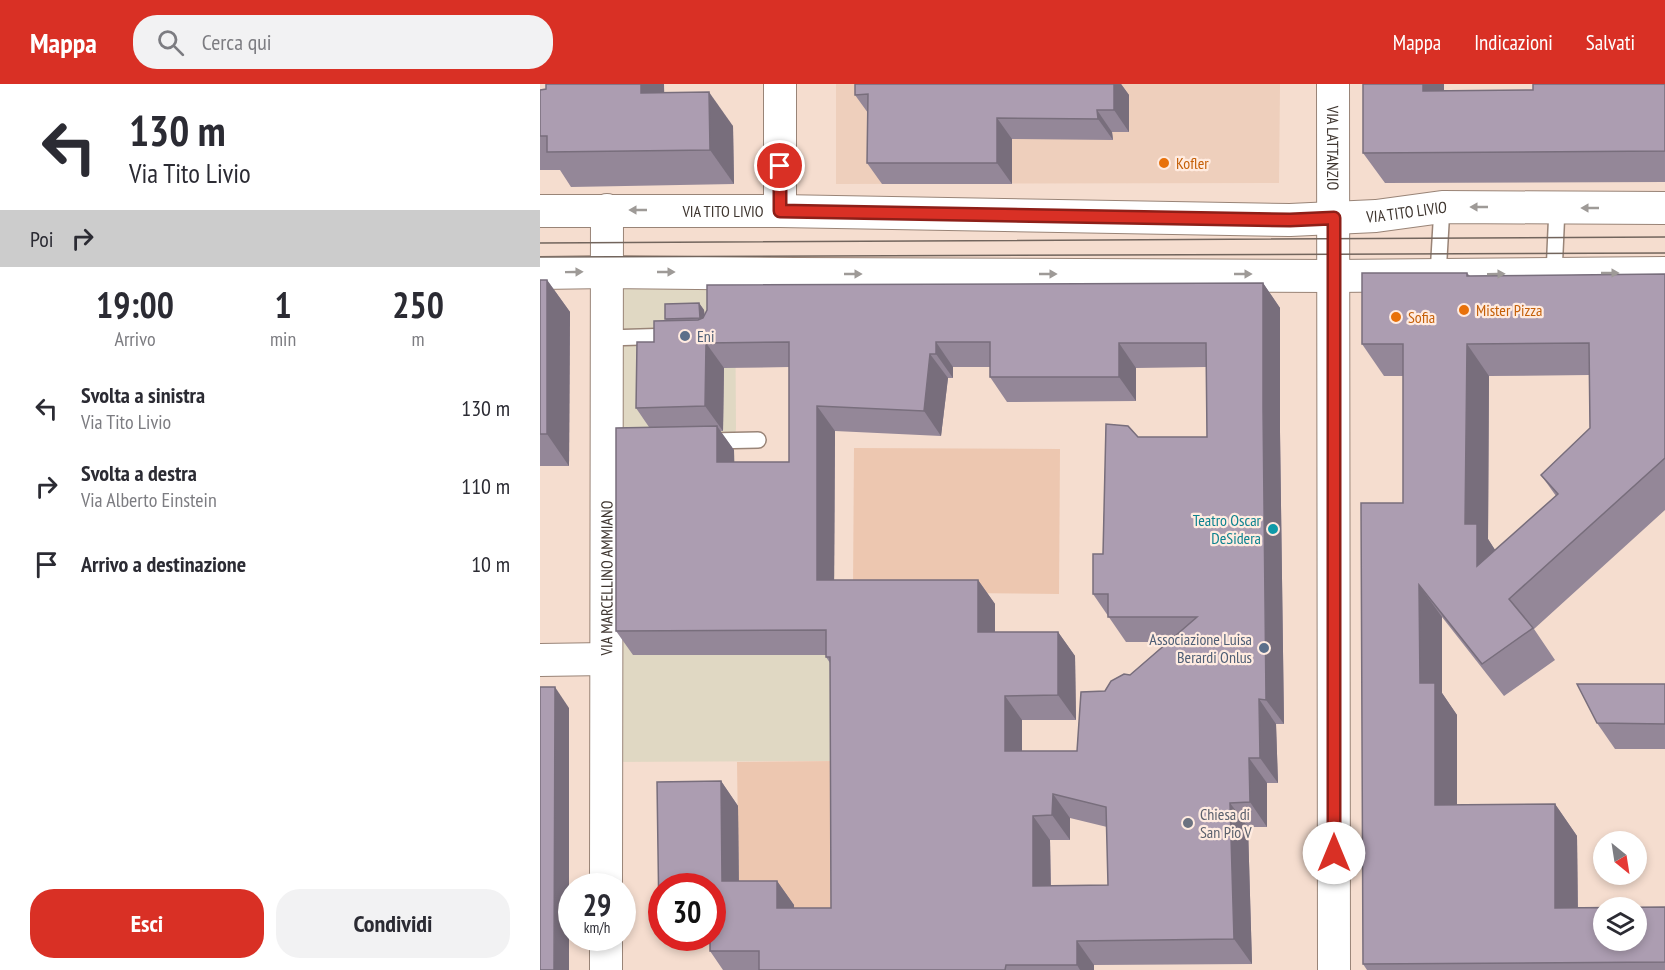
<!DOCTYPE html>
<html lang="it">
<style>
:root{--surface:#fff;--page:#f2f2f3;--text:#2b2b33;--muted:#7c7c81;--accent:#d93025}
body{margin:0;font-family:"PT Sans Narrow",sans-serif;background:var(--page);color:var(--text);height:100vh;display:flex;flex-direction:column;font-size:22px;white-space:nowrap}
*{box-sizing:border-box;margin:0}
p{font-size:20px;color:var(--muted)}
.icon{flex:none;width:33px;height:33px;fill:none;stroke:currentColor;stroke-width:2;stroke-linecap:round;stroke-linejoin:round}
.map{position:relative;flex:1;overflow:hidden}
.side{display:flex;flex-direction:column;background:var(--surface);width:540px}
.side>*{flex:none}
.hud{background:#fff;color:var(--text);overflow:hidden}
.needle{width:39px;rotate:150deg}
.controls{position:absolute;left:1053px;top:747px;display:grid;gap:12px}
.controls a{display:grid;place-items:center;width:54px;height:54px;border-radius:50%;background:var(--surface);box-shadow:0 3px 9px #0003;font-size:30px}
.speed{position:absolute;left:18px;top:789px;display:flex;gap:12px;font-size:30px;font-weight:700;text-align:center}
.speed>*{display:grid;place-content:center;width:78px;height:78px;border-radius:50%;background:var(--surface);box-shadow:0 3px 9px #0003;line-height:1}
.speed small{font-size:15px;font-weight:400}
.speed .limit{border:9px solid #d22;background:#fff;color:#111}
.pin{position:absolute;display:grid;place-items:center;width:51px;height:51px;color:#fff;margin:-26px;border:3px solid #fff;border-radius:50%;box-shadow:0 2px 6px #0007}
.me{position:absolute;width:66px;margin:-33px;rotate:0deg;stroke-linejoin:round;filter:drop-shadow(0 0 4px #0008)}
.turn{display:flex;align-items:center;gap:21px;height:126px;padding:0 30px;font-size:27px}
.turn .icon{width:78px;height:78px;stroke-width:2.5}
.turn b{display:block;font-size:42px;line-height:51px}
.then{display:flex;align-items:center;height:57px;padding:0 30px;background:#0003;gap:12px;font-size:22px}
.eta{display:flex;justify-content:space-evenly;align-items:center;height:102px;text-align:center}
.eta b{font-size:36px;font-weight:700;line-height:42px}
.button{display:flex;gap:12px;margin-top:auto;padding:12px 30px}
.button a{flex:1;height:69px;border-radius:24px;background:var(--accent);color:#fff;font-size:24px;font-weight:700;line-height:69px;text-align:center}
.button a+a{background:var(--page);color:var(--text)}
ul{padding:0;list-style:none}
li{display:flex;align-items:center;gap:18px;height:78px;padding:0 30px}
li div{flex:1}
li b{display:block;font-size:22px}
li em{font-style:normal}
header{display:flex;align-items:center;gap:36px;box-sizing:border-box;height:84px;padding:0 30px;background:var(--accent);color:#fff}
header strong{font-size:28px}
nav{display:flex;gap:33px;margin-inline-start:auto;font-size:21px}
.search{width:420px;height:54px;background:var(--page);display:flex;align-items:center;gap:15px;box-sizing:border-box;padding:0 21px;border-radius:24px;color:var(--muted);font-size:22px}
main{display:flex;flex:1;min-height:0}
.map>svg:first-child{display:block}
.commercial{fill:#e0d8c3}
.built{fill:#eecfbc}
.green{fill:#edc7b0}
.lines{fill:none;stroke-linecap:round;stroke-linejoin:round}
.lane-casing{stroke:#998477;stroke-width:18}
.street-casing{stroke:#998477;stroke-width:34}
.lane{stroke:#fff;stroke-width:15}
.street{stroke:#fff;stroke-width:32}
.tram{stroke:#72655d;stroke-width:1.5}
.wall{fill:#948798;fill-rule:evenodd}
.shaded-wall{fill:#786e7c}
.building{fill:#ac9db1;stroke:#786e7c;stroke-width:1.5;fill-rule:evenodd}
.oneway{fill:#9e9a97}
.route-casing{stroke:#8d1f18;stroke-width:15}
.route{stroke:#d93025;stroke-width:10}
.food-dot{fill:#e8710a;stroke:#ffebe0;stroke-width:2}
.service-dot{fill:#5c6f8a;stroke:#ffebe0;stroke-width:2}
.culture-dot{fill:#0f9aa8;stroke:#ffebe0;stroke-width:2}
.worship-dot{fill:#6b7280;stroke:#ffebe0;stroke-width:2}
.labels{text-anchor:middle;stroke-width:4.5;stroke-linejoin:round;paint-order:stroke}
.street-label{font-size:16px;fill:#3e352f;stroke:#ffebe0}
.food-label{font-size:16px;fill:#c56008;stroke:#ffebe0;text-anchor:start}
.service-label{font-size:16px;fill:#4e5e75;stroke:#ffebe0;text-anchor:start}
.culture-label{font-size:16px;fill:#0d838f;stroke:#ffebe0;text-anchor:end}
.worship-label{font-size:16px;fill:#5b616d;stroke:#ffebe0;text-anchor:start}
</style>
<header>
<strong>Mappa</strong>
<div class="search"><svg class="icon" aria-label="search" viewBox="0 0 24 24"><circle cx="10" cy="10" r="6"/><path d="M15 15l6 6"/></svg>Cerca qui</div>
<nav><a>Mappa</a><a>Indicazioni</a><a>Salvati</a></nav>
</header>
<main>
<section class="side">
<div class="hud">
<div class="turn"><svg class="icon" aria-label="left" viewBox="0 0 24 24"><path d="M17 20v-9H6M10 6l-5 5 5 5"/></svg><div><b>130 m</b>Via Tito Livio</div></div>
<div class="then">Poi<svg class="icon" aria-label="right" viewBox="0 0 24 24"><path d="M7 20v-9h11M14 6l5 5-5 5"/></svg></div>
</div>
<div class="eta">
<div><b>19:00</b><p>Arrivo</p></div>
<div><b>1</b><p>min</p></div>
<div><b>250</b><p>m</p></div>
</div>
<ul>
<li><svg class="icon" aria-label="left" viewBox="0 0 24 24"><path d="M17 20v-9H6M10 6l-5 5 5 5"/></svg><div><b>Svolta a sinistra</b><p>Via Tito Livio</p></div><em>130 m</em></li>
<li><svg class="icon" aria-label="right" viewBox="0 0 24 24"><path d="M7 20v-9h11M14 6l5 5-5 5"/></svg><div><b>Svolta a destra</b><p>Via Alberto Einstein</p></div><em>110 m</em></li>
<li><svg class="icon" aria-label="arrive" viewBox="0 0 24 24"><path d="M6 21V4h12l-3 4 3 4H6"/></svg><div><b>Arrivo a destinazione</b></div><em>10 m</em></li>
</ul>
<div class="button"><a>Esci</a><a>Condividi</a></div>
</section>
<div class="map">
<svg width="1125" height="886" viewBox="0 0 1125 886">
<rect width="100%" height="100%" fill="#f5ddcf"/>
<path class="commercial" d="M 70,190 L 195,192 L 196,344 L 194,365 L 195,403 L 294,472 L 295,677 L 68,678 Z"/>
<path class="built" d="M 296,0 L 740,0 L 739,99 L 296,100 Z"/>
<g class="green">
<path d="M 314,364 L 520,365 L 519,510 L 313,508 Z"/>
<path d="M 295,677 L 297,848 L 255,849 L 254,821 L 199,822 L 197,678 Z"/>
</g>
<g class="lines">
<defs>
<g id="lane">
<path d="M 1014,190 L 1017,124"/>
<path d="M 898,191 L 902,123"/>
<path d="M 67,254 L 133,252"/>
<path d="M 169,357 L 218,356"/>
</g>
<g id="street">
<path d="M 240,0 L 240,127"/>
<path id="s1" d="M 793,0 L 794,886"/>
<path id="s2" d="M 0,127 L 240,127 L 750,136 L 836,132 L 902,123 L 1125,124"/>
<path d="M 0,189 L 68,188 L 255,190 L 793,192 L 1125,189"/>
<path d="M 0,576 L 66,575"/>
<path id="s3" d="M 66,802 L 67,126"/>
<path d="M 66,886 L 66,854"/>
</g>
</defs>
<use href="#lane" class="lane-casing"/>
<use href="#street" class="street-casing"/>
<use href="#lane" class="lane"/>
<use href="#street" class="street"/>
<g class="tram">
<path d="M 0,159 L 1125,153"/>
<path d="M 0,173 L 1125,169"/>
</g>
</g>
<g class="wall">
<path d="M 6,0 L 124,0 L 124,8 L 193,42 L 194,100 L 31,103 L 20,86 L 0,86 L 0,6 L 6,5 Z"/>
<path d="M 315,0 L 581,0 L 589,11 L 589,48 L 572,48 L 573,56 L 472,55 L 472,100 L 342,100 L 327,79 L 328,29 L 315,11 Z"/>
<path d="M 823,0 L 904,0 L 904,6 L 993,6 L 1125,0 L 1125,98 L 845,99 L 823,69 Z"/>
<path d="M 927,189 L 930,192 L 1125,190 L 1125,426 L 994,545 L 1015,576 L 964,612 L 902,533 L 902,609 L 917,631 L 917,721 L 1015,720 L 1037,752 L 1038,823 L 1125,823 L 1125,886 L 827,886 L 823,880 L 863,419 L 863,292 L 844,292 L 822,260 ZM 1049,291 L 1050,344 L 1001,391 L 1016,412 L 955,466 L 948,455 L 949,292 Z"/>
<path d="M 0,196 L 7,196 L 30,228 L 29,382 L 0,382 Z"/>
<path d="M 723,199 L 740,224 L 740,348 L 744,640 L 736,640 L 738,699 L 727,699 L 727,743 L 708,743 L 712,880 L 554,881 L 554,886 L 183,886 L 170,867 L 170,860 L 136,860 L 132,854 L 172,854 L 172,802 L 122,802 L 122,839 L 119,836 L 117,698 L 181,697 L 198,722 L 199,797 L 237,797 L 254,821 L 254,824 L 291,824 L 290,579 L 286,573 L 286,571 L 93,571 L 76,547 L 76,344 L 109,343 L 96,324 L 97,258 L 114,258 L 114,237 L 127,237 L 125,235 L 125,220 L 159,219 L 164,226 L 165,232 L 167,226 L 167,201 ZM 249,283 L 249,378 L 194,378 L 194,366 L 180,347 L 183,347 L 184,284 ZM 413,283 L 450,283 L 450,293 L 467,318 L 596,317 L 596,284 L 666,283 L 667,353 L 598,353 L 588,342 L 566,340 L 563,470 L 553,470 L 553,510 L 586,558 L 628,558 L 590,591 L 584,590 L 571,597 L 565,607 L 541,608 L 537,667 L 482,667 L 482,636 L 536,636 L 535,572 L 518,548 L 455,548 L 455,520 L 438,496 L 294,496 L 295,347 L 401,352 L 408,294 L 413,294 ZM 530,734 L 567,743 L 568,801 L 511,802 L 510,756 L 530,756 Z"/>
<path d="M 1125,600 L 1125,665 L 1075,665 L 1057,639 Z"/>
</g>
<g class="shaded-wall">
<path d="M 101,0 L 124,0 L 125,43 L 101,9 Z"/>
<path d="M 568,0 L 581,0 L 589,11 L 589,48 L 574,26 Z"/>
<path d="M 883,0 L 904,0 L 904,37 L 883,7 Z"/>
<path d="M 169,8 L 193,42 L 194,100 L 170,66 Z"/>
<path d="M 557,26 L 572,48 L 573,56 L 558,35 Z"/>
<path d="M 457,34 L 472,55 L 472,100 L 457,79 Z"/>
<path d="M 7,196 L 30,228 L 29,382 L 7,350 Z"/>
<path d="M 723,199 L 740,224 L 740,348 L 744,640 L 726,616 L 723,324 Z"/>
<path d="M 159,219 L 164,226 L 165,242 L 160,234 Z"/>
<path d="M 396,258 L 413,283 L 413,294 L 396,270 Z"/>
<path d="M 166,259 L 184,284 L 183,347 L 165,322 Z"/>
<path d="M 579,259 L 596,284 L 596,317 L 579,293 Z"/>
<path d="M 927,260 L 949,292 L 948,455 L 959,472 L 937,482 L 925,440 Z"/>
<path d="M 390,270 L 408,294 L 401,352 L 384,327 Z"/>
<path d="M 277,322 L 295,347 L 294,521 L 277,496 Z"/>
<path d="M 177,342 L 194,366 L 195,403 L 177,378 Z"/>
<path d="M 438,496 L 455,520 L 455,573 L 438,548 Z"/>
<path d="M 879,501 L 902,533 L 902,609 L 917,631 L 917,753 L 895,721 L 880,599 Z"/>
<path d="M 518,548 L 535,572 L 536,636 L 518,611 Z"/>
<path d="M 15,603 L 29,624 L 29,886 L 14,886 Z"/>
<path d="M 465,612 L 482,636 L 482,691 L 465,667 Z"/>
<path d="M 719,615 L 736,640 L 738,699 L 720,674 Z"/>
<path d="M 709,674 L 727,699 L 727,743 L 710,718 Z"/>
<path d="M 181,697 L 198,722 L 199,822 L 182,797 Z"/>
<path d="M 513,710 L 530,734 L 530,756 L 512,731 Z"/>
<path d="M 690,719 L 708,743 L 712,880 L 694,855 Z"/>
<path d="M 1015,720 L 1037,752 L 1038,855 L 1015,824 Z"/>
<path d="M 493,732 L 510,756 L 511,827 L 493,802 Z"/>
<path d="M 237,797 L 254,821 L 255,849 L 237,824 Z"/>
<path d="M 537,857 L 554,881 L 554,886 L 540,886 L 537,881 Z"/>
</g>
<g class="building">
<path d="M 6,0 L 101,0 L 101,9 L 169,8 L 170,66 L 7,68 L 7,52 L 0,52 L 0,6 L 6,5 Z"/>
<path d="M 315,0 L 574,0 L 574,26 L 557,26 L 558,35 L 457,34 L 457,79 L 327,79 L 328,10 L 315,11 Z"/>
<path d="M 823,0 L 883,0 L 883,7 L 993,6 L 993,0 L 1125,0 L 1125,67 L 823,69 Z"/>
<path d="M 822,189 L 927,189 L 927,192 L 1125,190 L 1125,374 L 969,515 L 993,544 L 942,580 L 879,501 L 880,599 L 895,599 L 895,721 L 1015,720 L 1015,824 L 1125,823 L 1125,878 L 823,880 L 821,419 L 863,419 L 863,260 L 822,260 ZM 1049,259 L 1050,344 L 1001,391 L 1018,410 L 937,482 L 937,440 L 925,440 L 927,260 ZM 1064,824 L 1096,824 L 1096,856 L 1064,856 Z"/>
<rect x="0" y="196" width="7" height="154"/>
<path d="M 723,199 L 723,324 L 726,616 L 719,615 L 720,674 L 709,674 L 710,718 L 690,719 L 694,855 L 537,857 L 537,881 L 466,881 L 465,886 L 219,886 L 219,867 L 170,867 L 170,854 L 172,854 L 172,802 L 122,802 L 122,836 L 119,836 L 117,698 L 181,697 L 182,797 L 237,797 L 237,824 L 291,824 L 290,573 L 286,573 L 286,546 L 76,547 L 76,344 L 177,342 L 177,378 L 249,378 L 249,258 L 166,259 L 165,322 L 96,324 L 97,258 L 114,258 L 114,237 L 158,236 L 163,234 L 167,226 L 167,201 ZM 396,258 L 450,258 L 450,293 L 579,293 L 579,259 L 666,259 L 667,353 L 598,353 L 588,342 L 566,340 L 563,470 L 553,470 L 553,510 L 568,510 L 568,533 L 657,533 L 590,591 L 584,590 L 571,597 L 565,607 L 541,608 L 537,667 L 465,667 L 465,612 L 518,611 L 518,548 L 438,548 L 438,496 L 277,496 L 277,322 L 384,327 L 390,270 L 396,270 ZM 513,710 L 566,723 L 568,801 L 493,802 L 493,732 L 512,731 Z"/>
<path d="M 159,219 L 160,234 L 125,235 L 125,220 Z"/>
<path d="M 1037,600 L 1125,600 L 1125,640 L 1057,639 Z"/>
<path d="M 0,603 L 15,603 L 14,886 L 0,886 Z"/>
</g>
<defs><path id="oneway-solid" d="M-6-.8H1V-3.2L6.5 0L1 3.2V.8H-6Z" transform="scale(1.5)"/></defs>
<g class="oneway">
<use href="#oneway-solid" transform="translate(939 123) rotate(-180)"/>
<use href="#oneway-solid" transform="translate(1050 124) rotate(-180)"/>
<use href="#oneway-solid" transform="translate(98 126) rotate(-180)"/>
<use href="#oneway-solid" transform="translate(34 188) rotate(-1)"/>
<use href="#oneway-solid" transform="translate(126 188)"/>
<use href="#oneway-solid" transform="translate(1070 189)"/>
<use href="#oneway-solid" transform="translate(313 190)"/>
<use href="#oneway-solid" transform="translate(508 190)"/>
<use href="#oneway-solid" transform="translate(703 190)"/>
<use href="#oneway-solid" transform="translate(956 190) rotate(-1)"/>
</g>
<g class="lines">
<defs>
<path id="route" d="M 240,82 L 240,127 L 750,136 L 794,134 L 794,769"/>
</defs>
<use href="#route" class="route-casing"/>
<use href="#route" class="route"/>
</g>
<g class="food-dot">
<circle cx="624" cy="79" r="6"/>
<circle cx="924" cy="226" r="6"/>
<circle cx="856" cy="233" r="6"/>
</g>
<g class="service-dot">
<circle cx="145" cy="252" r="6"/>
<circle cx="724" cy="564" r="6"/>
</g>
<circle class="culture-dot" cx="733" cy="445" r="6"/>
<circle class="worship-dot" cx="648" cy="739" r="6"/>
<g class="labels">
<g class="street-label">
<text dy="6" stroke="none"><textPath href="#s1" startOffset="64">VIA LATTANZIO</textPath></text>
<text dy="6" stroke="none"><textPath href="#s2" startOffset="183">VIA TITO LIVIO</textPath></text>
<text dy="6" stroke="none"><textPath href="#s2" startOffset="867">VIA TITO LIVIO</textPath></text>
<text dy="6" stroke="none"><textPath href="#s3" startOffset="308">VIA MARCELLINO AMMIANO</textPath></text>
</g>
<g class="food-label">
<text x="636" y="85">Kofler</text>
<text x="936" y="232">Mister Pizza</text>
<text x="868" y="239">Sofia</text>
</g>
<g class="service-label">
<text x="157" y="258">Eni</text>
<text x="712" y="561" text-anchor="end">Associazione Luisa<tspan x="712" dy="18">Berardi Onlus</tspan></text>
</g>
<g class="culture-label">
<text x="721" y="442">Teatro Oscar<tspan x="721" dy="18">DeSidera</tspan></text>
</g>
<g class="worship-label">
<text x="660" y="736">Chiesa di<tspan x="660" dy="18">San Pio V</tspan></text>
</g>
</g>
</svg>
<div class="controls">
<a><svg class="needle" viewBox="-14 -14 28 28"><path d="M0-13l5 13h-10z" fill="#e53935"/><path d="M0 13l5-13h-10z" fill="#7c7c81"/></svg></a>
<a><svg class="icon" aria-label="layers" viewBox="0 0 24 24"><path d="M12 4l9 5-9 5-9-5zM3 14l9 5 9-5"/></svg></a>
</div>
<div class="speed"><div>29<small>km/h</small></div><div class="limit">30</div></div>
<div class="pin" style="left:240px;top:82px;background:#d93025"><svg class="icon" aria-label="arrive" viewBox="0 0 24 24"><path d="M6 21V4h12l-3 4 3 4H6"/></svg></div>
<svg class="me" style="left:794px;top:769px" viewBox="-20 -20 40 40"><circle r="19" fill="#fff"/><path d="M0-13L10 11 0 6-10 11z" fill="#d93025"/></svg>
</div>
</main>
